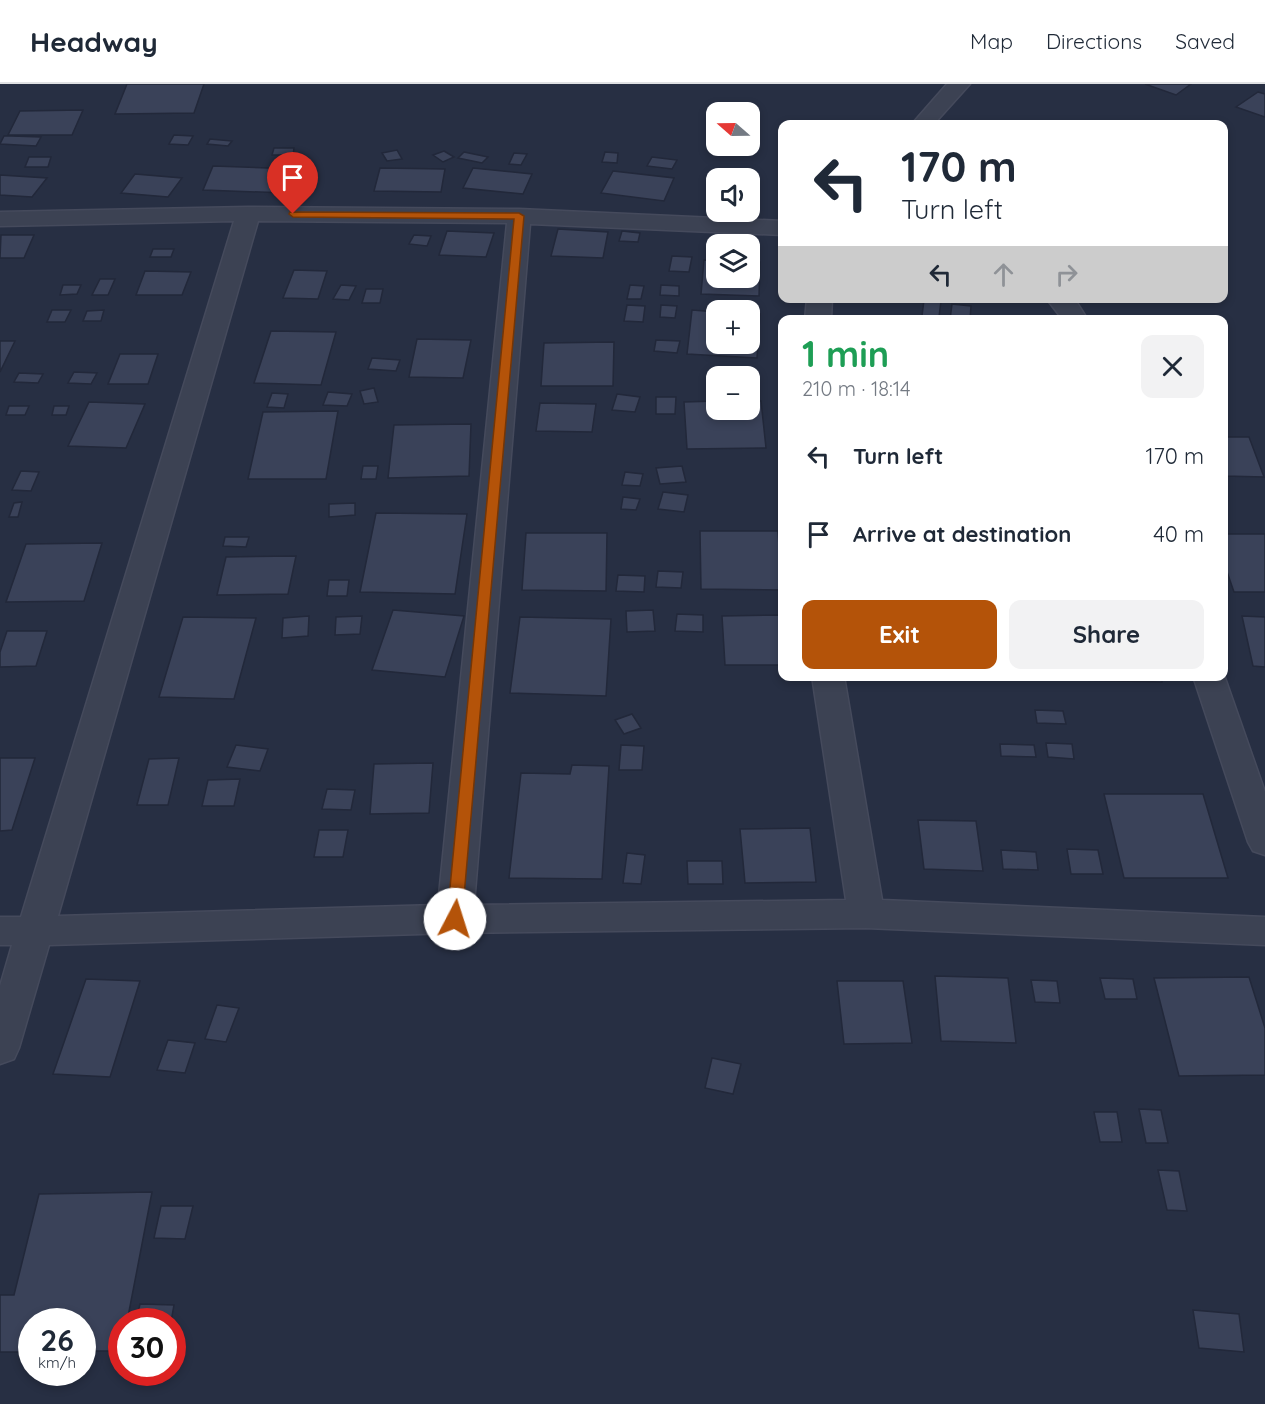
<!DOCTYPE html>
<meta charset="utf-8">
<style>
:root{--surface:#fff;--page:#f2f2f3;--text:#1f2937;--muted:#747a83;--line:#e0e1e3;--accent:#b45309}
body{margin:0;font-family:Quicksand,sans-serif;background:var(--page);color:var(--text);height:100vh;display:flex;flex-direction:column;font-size:22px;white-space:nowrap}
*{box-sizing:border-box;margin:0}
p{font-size:20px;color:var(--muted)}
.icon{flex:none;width:33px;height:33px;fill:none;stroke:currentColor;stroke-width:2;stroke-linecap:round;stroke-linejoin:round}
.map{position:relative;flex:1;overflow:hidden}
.sheet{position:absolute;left:778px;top:231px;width:450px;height:366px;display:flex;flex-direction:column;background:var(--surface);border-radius:12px;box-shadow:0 3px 9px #0003}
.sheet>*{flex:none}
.banner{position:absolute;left:778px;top:36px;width:450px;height:183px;border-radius:12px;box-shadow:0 3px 9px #0003;background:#fff;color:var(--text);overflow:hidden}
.needle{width:39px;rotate:290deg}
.buttons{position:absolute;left:706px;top:18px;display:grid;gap:12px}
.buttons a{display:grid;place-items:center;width:54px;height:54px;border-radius:12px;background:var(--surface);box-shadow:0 3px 9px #0003;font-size:30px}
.speed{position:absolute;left:18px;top:1224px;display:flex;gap:12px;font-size:30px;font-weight:700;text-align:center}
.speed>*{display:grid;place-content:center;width:78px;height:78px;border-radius:50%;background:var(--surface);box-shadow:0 3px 9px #0003;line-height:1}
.speed small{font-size:15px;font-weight:400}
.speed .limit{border:9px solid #d22;background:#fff;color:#111}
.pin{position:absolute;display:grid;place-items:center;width:51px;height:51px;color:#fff;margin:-62px -26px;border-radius:50% 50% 50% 0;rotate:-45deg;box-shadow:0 0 6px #0007}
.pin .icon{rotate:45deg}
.me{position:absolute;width:66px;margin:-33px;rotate:5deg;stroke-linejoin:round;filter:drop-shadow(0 0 4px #0008)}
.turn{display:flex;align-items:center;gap:21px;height:126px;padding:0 24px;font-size:27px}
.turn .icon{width:78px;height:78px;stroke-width:2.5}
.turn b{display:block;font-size:42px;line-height:51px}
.lanes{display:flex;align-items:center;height:57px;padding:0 24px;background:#0003;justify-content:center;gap:30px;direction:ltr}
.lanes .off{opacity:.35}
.round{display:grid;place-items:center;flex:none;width:63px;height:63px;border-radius:12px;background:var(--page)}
.overview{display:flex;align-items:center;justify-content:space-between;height:102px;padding:0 24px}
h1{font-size:36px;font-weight:700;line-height:45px;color:#1e9e55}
.cta{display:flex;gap:12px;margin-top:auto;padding:12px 24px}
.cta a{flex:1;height:69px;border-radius:12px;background:var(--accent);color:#fff;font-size:24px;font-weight:700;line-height:69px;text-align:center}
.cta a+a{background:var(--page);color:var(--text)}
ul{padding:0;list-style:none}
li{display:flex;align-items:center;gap:18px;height:78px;padding:0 24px}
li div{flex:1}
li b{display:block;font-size:22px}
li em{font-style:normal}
header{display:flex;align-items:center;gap:36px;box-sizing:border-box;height:84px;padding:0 30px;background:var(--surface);border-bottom:2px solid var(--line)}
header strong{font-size:28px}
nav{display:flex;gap:33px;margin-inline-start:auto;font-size:21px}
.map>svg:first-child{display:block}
.building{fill:#3a4259;stroke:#22283a;stroke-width:1.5}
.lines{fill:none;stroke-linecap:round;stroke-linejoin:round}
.minor-casing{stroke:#454a5c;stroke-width:3}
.minor{fill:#3c4253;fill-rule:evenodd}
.route{fill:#b45309;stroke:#753606;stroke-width:1.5}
</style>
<header>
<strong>Headway</strong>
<nav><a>Map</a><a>Directions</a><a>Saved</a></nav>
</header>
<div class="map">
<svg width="1265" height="1320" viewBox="0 0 1265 1320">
<rect width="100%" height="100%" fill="#272f43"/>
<g class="building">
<path d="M 127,0 L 204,0 L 194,29 L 115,30 Z"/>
<path d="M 1145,0 L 1191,0 L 1176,11 Z"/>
<path d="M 1258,8 L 1265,10 L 1265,33 L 1236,23 Z"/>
<path d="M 83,26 L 72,51 L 8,51 L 20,27 Z"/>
<path d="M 174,51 L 193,52 L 188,61 L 169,60 Z"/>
<path d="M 4,52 L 12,52 L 41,53 L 36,62 L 0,60 Z"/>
<path d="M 210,55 L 232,57 L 228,62 L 207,60 Z"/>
<path d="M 274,64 L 294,64 L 293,71 L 272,71 Z"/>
<path d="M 397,66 L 402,75 L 387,77 L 382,69 Z"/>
<path d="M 444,67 L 454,73 L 443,78 L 433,71 Z"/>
<path d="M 464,68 L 488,73 L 482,79 L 458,74 Z"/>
<path d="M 605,68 L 618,69 L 617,79 L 602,78 Z"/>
<path d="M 514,69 L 527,70 L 521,81 L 509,80 Z"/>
<path d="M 29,73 L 51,73 L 48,83 L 25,83 Z"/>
<path d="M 652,73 L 677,76 L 672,85 L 647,82 Z"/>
<path d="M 213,82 L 296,85 L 286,109 L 203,106 Z"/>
<path d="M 380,84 L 445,85 L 441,108 L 374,107 Z"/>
<path d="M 473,84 L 532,90 L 523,110 L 463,104 Z"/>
<path d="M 613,87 L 674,94 L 664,117 L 601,109 Z"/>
<path d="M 135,90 L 182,94 L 168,113 L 121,109 Z"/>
<path d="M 0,91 L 47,94 L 32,113 L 0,111 Z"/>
<path d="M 558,145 L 608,148 L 603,174 L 551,172 Z"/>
<path d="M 447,147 L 494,149 L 486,173 L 439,171 Z"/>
<path d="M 622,147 L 640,149 L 638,158 L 619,157 Z"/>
<path d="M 1,151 L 34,151 L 24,174 L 0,174 Z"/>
<path d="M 414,151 L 431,152 L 427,162 L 409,160 Z"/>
<path d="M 153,165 L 174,165 L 171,173 L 150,173 Z"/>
<path d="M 672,172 L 692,173 L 689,188 L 669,187 Z"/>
<path d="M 704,176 L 717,177 L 717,194 L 750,194 L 750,178 L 760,178 L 759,212 L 701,210 Z"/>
<path d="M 294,186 L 327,187 L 318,215 L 283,214 Z"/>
<path d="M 145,187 L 191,188 L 182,211 L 136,211 Z"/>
<path d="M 100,195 L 115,195 L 108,211 L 92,211 Z"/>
<path d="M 63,201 L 81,201 L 77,210 L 60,211 Z"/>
<path d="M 341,201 L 356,202 L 349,216 L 333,215 Z"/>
<path d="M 630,201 L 644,202 L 641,215 L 627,215 Z"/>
<path d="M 661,201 L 679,202 L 679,212 L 660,211 Z"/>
<path d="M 366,205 L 383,205 L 380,219 L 362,219 Z"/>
<path d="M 924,216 L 941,217 L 939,233 L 922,232 Z"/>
<path d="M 952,220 L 971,222 L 970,236 L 950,236 Z"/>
<path d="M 627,221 L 645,222 L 643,238 L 624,237 Z"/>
<path d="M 661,221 L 677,222 L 675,234 L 660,233 Z"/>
<path d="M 52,226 L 71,226 L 65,238 L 47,238 Z"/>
<path d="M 104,226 L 101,237 L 83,237 L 87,227 Z"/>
<path d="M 692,226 L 717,228 L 717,260 L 750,260 L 750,229 L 760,230 L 757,274 L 687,270 Z"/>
<path d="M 271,247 L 336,248 L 321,301 L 254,299 Z"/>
<path d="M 417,255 L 471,256 L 463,294 L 409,293 Z"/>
<path d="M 656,256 L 680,257 L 677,269 L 654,267 Z"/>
<path d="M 0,257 L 15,257 L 0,288 Z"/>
<path d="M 614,258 L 613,302 L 541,302 L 544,259 Z"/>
<path d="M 120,270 L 158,270 L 148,300 L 108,300 Z"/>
<path d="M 372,274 L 400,276 L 396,287 L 368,285 Z"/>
<path d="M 74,288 L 97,289 L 91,300 L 68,299 Z"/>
<path d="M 19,289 L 43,290 L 38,299 L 14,298 Z"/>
<path d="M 374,304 L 378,318 L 364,320 L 360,307 Z"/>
<path d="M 328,308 L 352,310 L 347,322 L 323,321 Z"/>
<path d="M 272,309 L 288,310 L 284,324 L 267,323 Z"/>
<path d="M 617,310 L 640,313 L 635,328 L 612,326 Z"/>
<path d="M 656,313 L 676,313 L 675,330 L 656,330 Z"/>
<path d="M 717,317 L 717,326 L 750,326 L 750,317 L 761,317 L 766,364 L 687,365 L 684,318 Z"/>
<path d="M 89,318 L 145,320 L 126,364 L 68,362 Z"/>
<path d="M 540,319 L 596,320 L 592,348 L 536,347 Z"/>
<path d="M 9,322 L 29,322 L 25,331 L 6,331 Z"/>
<path d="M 54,322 L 69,322 L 66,331 L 52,331 Z"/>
<path d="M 338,327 L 326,395 L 248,395 L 263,328 Z"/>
<path d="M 471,340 L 469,392 L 388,394 L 394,341 Z"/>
<path d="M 1224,353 L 1249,353 L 1264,393 L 1224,392 Z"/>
<path d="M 363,382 L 378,382 L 376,395 L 361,395 Z"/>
<path d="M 682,382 L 686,398 L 660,400 L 656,384 Z"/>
<path d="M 21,387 L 39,388 L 31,407 L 12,406 Z"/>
<path d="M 625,388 L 643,390 L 640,402 L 622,401 Z"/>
<path d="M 663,408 L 688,411 L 684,428 L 658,425 Z"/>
<path d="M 623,413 L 640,415 L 636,426 L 621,425 Z"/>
<path d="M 22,418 L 18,433 L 9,433 L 14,419 Z"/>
<path d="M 355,419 L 355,431 L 329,433 L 329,420 Z"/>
<path d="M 376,429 L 467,430 L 455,510 L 360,508 Z"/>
<path d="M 700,447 L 778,447 L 782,506 L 701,505 Z"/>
<path d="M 526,449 L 607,449 L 606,507 L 522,506 Z"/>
<path d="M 1224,450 L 1265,450 L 1265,508 L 1234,508 L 1224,479 Z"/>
<path d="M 225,453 L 249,453 L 246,463 L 223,462 Z"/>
<path d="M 102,459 L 84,517 L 6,518 L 26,460 Z"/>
<path d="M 296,472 L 288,510 L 217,511 L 226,473 Z"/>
<path d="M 658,487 L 683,488 L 681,504 L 656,503 Z"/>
<path d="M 618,491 L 645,492 L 644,508 L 616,507 Z"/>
<path d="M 329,496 L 349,496 L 347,512 L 327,512 Z"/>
<path d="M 393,526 L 464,532 L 445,593 L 372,586 Z"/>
<path d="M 653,526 L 655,547 L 627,548 L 626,527 Z"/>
<path d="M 677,530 L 703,531 L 703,548 L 675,547 Z"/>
<path d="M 783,531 L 783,581 L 725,581 L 722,532 Z"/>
<path d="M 309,532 L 308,552 L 282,554 L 283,534 Z"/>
<path d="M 362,532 L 360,550 L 335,551 L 336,533 Z"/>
<path d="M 1242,532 L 1265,533 L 1265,583 L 1253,582 Z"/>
<path d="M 183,533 L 256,534 L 234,615 L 159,613 Z"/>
<path d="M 520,533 L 611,535 L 606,612 L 510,609 Z"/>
<path d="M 7,547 L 47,547 L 36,582 L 0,583 L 0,568 Z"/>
<path d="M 1076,592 L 1161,592 L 1162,598 L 1077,596 Z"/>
<path d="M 1035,626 L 1063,627 L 1066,640 L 1037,639 Z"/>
<path d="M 632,630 L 641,644 L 624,650 L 615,636 Z"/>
<path d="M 1046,659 L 1072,660 L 1074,675 L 1048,673 Z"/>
<path d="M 1000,660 L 1034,661 L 1036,673 L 1001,672 Z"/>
<path d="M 236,661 L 268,665 L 260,687 L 227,683 Z"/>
<path d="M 621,661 L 644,662 L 642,686 L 619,686 Z"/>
<path d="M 0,674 L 35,674 L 12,746 L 0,747 Z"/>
<path d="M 179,674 L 168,721 L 137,721 L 149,675 Z"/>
<path d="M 433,679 L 429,729 L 370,730 L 374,680 Z"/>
<path d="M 572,681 L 609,682 L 602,795 L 509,794 L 521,689 L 570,690 Z"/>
<path d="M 240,695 L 234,722 L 202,722 L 208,696 Z"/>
<path d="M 327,705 L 355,706 L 351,726 L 322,725 Z"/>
<path d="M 1104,710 L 1203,710 L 1228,794 L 1124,794 Z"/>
<path d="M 918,736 L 976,737 L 983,787 L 924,785 Z"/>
<path d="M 810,744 L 816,798 L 745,799 L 740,745 Z"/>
<path d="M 319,746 L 348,746 L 343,773 L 314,773 Z"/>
<path d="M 1067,765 L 1098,766 L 1103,790 L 1071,790 Z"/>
<path d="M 1001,766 L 1036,768 L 1038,786 L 1003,785 Z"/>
<path d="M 627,769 L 645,771 L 641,800 L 623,799 Z"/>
<path d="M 687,777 L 722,777 L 723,800 L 688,800 Z"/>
<path d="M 935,892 L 1008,894 L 1016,959 L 941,957 Z"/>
<path d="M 1249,893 L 1265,944 L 1265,991 L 1179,992 L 1154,894 Z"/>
<path d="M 1100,894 L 1133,895 L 1137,915 L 1105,915 Z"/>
<path d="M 86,895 L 140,897 L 110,993 L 53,990 Z"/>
<path d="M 1031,896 L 1057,897 L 1060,919 L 1035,918 Z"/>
<path d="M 837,897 L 903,897 L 912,959 L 844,960 Z"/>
<path d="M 217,921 L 239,924 L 226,958 L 205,955 Z"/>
<path d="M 168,956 L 195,959 L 185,989 L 157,986 Z"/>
<path d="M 712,974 L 741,980 L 733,1010 L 705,1004 Z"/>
<path d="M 1139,1025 L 1161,1026 L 1168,1059 L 1146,1059 Z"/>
<path d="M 1094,1028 L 1117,1028 L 1122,1058 L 1100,1058 Z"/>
<path d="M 1158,1086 L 1179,1087 L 1187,1127 L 1167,1126 Z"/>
<path d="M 152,1108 L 127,1238 L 122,1238 L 122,1267 L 82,1267 L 82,1238 L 32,1238 L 32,1268 L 0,1268 L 0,1211 L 14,1211 L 39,1110 Z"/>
<path d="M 161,1122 L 193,1122 L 185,1155 L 154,1154 Z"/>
<path d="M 140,1220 L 174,1221 L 171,1238 L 136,1238 Z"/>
<path d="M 1193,1226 L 1239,1230 L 1244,1268 L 1199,1264 Z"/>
</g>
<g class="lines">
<defs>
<g id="minor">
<path d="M 947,0 L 970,0 L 934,40 L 912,40 Z"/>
<path d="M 248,123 L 519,125 L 783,137 L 783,151 L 530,140 L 474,821 L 846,816 L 812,592 L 844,592 L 882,816 L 1265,833 L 1265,861 L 866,844 L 455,849 L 49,861 L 19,964 L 14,975 L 0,980 L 0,902 L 12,861 L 0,861 L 0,833 L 21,833 L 234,137 L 0,142 L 0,128 ZM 258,137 L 507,139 L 438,821 L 58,832 Z"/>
<path d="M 807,214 L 832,214 L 831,236 L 805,236 Z"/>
<path d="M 1046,214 L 1074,214 L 1088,236 L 1063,236 Z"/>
<path d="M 1224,591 L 1265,708 L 1265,771 L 1253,767 L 1248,758 L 1193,592 Z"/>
</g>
</defs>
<use href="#minor" class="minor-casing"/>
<use href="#minor" class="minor"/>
</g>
<path class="route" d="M 290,128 L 519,129 L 524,132 L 462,835 L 455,841 L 447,835 L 514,135 L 293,133 L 289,130 Z"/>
</svg>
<div class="buttons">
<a><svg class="needle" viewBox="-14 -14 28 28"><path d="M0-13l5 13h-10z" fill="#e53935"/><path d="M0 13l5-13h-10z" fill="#747a83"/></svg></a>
<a><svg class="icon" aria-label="sound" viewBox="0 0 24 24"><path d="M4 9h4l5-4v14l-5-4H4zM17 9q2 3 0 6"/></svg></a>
<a><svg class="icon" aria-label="layers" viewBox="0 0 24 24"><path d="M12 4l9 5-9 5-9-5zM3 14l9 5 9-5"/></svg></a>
<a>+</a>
<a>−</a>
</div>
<div class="speed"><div>26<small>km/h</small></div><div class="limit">30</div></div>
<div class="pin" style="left:293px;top:130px;background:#d93025"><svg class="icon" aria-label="arrive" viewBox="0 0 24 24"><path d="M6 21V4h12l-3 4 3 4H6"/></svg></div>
<svg class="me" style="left:455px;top:835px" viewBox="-20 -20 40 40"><circle r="19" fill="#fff"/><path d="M0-13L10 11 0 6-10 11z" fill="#b45309"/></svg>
<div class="banner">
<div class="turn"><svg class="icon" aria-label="left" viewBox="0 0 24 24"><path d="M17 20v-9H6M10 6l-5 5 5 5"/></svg><div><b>170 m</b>Turn left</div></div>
<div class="lanes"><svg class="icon" aria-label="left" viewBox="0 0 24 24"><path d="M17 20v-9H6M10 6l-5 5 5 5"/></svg><svg class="icon off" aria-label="ahead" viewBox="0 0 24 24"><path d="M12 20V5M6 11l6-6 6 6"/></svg><svg class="icon off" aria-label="right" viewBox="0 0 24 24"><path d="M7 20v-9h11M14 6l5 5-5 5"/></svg></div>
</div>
<section class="sheet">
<div class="overview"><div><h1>1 min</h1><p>210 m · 18:14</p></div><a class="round"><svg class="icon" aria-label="close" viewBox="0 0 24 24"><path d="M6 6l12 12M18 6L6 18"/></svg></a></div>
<ul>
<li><svg class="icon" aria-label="left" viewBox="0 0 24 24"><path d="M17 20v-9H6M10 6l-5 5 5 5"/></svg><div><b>Turn left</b></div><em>170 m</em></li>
<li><svg class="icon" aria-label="arrive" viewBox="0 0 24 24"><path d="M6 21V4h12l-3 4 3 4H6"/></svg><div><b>Arrive at destination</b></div><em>40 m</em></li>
</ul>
<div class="cta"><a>Exit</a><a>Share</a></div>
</section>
</div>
